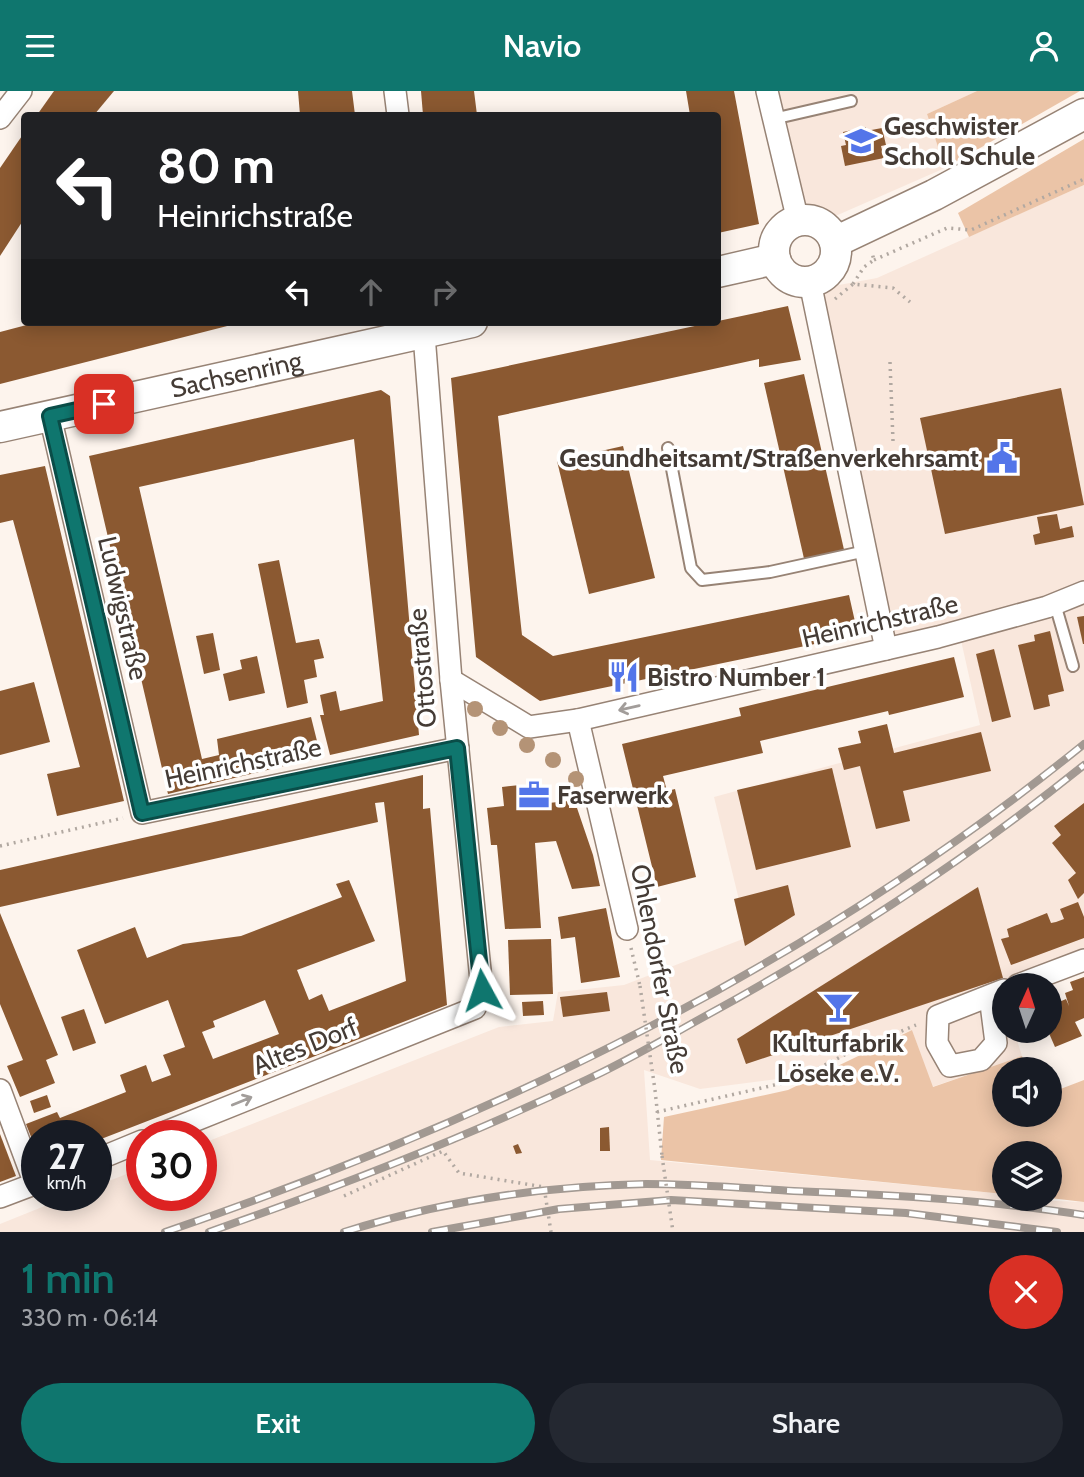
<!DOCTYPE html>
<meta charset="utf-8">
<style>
:root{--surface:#171b24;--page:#242831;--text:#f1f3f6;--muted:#9ea1a6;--accent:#0f766e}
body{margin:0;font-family:Cabin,sans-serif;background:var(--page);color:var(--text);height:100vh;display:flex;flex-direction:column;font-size:26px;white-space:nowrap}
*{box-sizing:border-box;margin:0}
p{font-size:23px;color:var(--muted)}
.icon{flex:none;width:38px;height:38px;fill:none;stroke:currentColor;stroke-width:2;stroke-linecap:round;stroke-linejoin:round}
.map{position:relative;height:1141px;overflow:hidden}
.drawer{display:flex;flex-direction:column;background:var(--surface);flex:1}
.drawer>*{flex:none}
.hud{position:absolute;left:21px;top:21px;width:700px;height:214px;border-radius:7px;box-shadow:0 4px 18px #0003;background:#202124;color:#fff;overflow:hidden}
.needle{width:46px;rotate:3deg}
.buttons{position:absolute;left:992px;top:882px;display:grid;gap:14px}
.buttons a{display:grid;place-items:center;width:70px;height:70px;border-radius:50%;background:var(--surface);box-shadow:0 4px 18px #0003;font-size:35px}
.speed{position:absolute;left:21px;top:1029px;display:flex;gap:14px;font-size:35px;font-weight:700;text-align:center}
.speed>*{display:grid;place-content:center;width:91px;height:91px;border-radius:50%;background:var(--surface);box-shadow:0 4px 18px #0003;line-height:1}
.speed small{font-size:18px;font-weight:400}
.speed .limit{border:10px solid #d22;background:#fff;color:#111}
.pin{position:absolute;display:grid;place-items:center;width:60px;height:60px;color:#fff;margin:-30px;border-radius:14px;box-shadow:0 4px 10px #0006}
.me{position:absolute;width:77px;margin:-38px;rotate:355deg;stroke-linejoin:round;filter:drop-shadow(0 0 5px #0008)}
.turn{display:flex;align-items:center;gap:24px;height:147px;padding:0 21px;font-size:32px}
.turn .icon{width:91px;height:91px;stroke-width:2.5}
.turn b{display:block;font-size:49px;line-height:60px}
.lanes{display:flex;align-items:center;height:66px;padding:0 21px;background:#0003;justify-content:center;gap:35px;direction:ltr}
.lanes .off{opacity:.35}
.round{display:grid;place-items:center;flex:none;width:74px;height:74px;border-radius:37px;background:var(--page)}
.summary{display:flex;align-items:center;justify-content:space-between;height:119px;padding:0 21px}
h1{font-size:42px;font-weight:600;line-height:52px;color:var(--accent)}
.cta{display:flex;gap:14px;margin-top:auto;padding:14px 21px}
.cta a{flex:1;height:80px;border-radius:42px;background:var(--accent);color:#fff;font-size:28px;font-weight:600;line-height:80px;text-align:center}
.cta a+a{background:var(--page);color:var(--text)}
header{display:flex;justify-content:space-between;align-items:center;height:91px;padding:0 21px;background:var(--accent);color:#fff;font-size:32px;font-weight:600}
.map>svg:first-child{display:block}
.built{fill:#f9e7dc}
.green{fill:#ebc4a7}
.building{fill:#8b5931;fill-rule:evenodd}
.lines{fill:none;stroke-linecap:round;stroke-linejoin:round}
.lane-casing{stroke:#978375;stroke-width:14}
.street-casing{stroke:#978375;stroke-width:24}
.secondary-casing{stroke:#978375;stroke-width:33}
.path{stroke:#b1a8a1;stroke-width:3.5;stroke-dasharray:2 5;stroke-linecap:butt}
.lane{stroke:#fff;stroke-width:10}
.street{stroke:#fff;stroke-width:21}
.secondary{stroke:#fff;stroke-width:30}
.rail-casing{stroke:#a29992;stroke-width:8}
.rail{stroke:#fff;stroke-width:5;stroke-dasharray:16;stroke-linecap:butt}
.path-bridge{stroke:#b1a8a1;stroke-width:3.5;stroke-dasharray:2 5;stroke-linecap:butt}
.tree{fill:#b49376}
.oneway{stroke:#a29d9a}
.route-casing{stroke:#0a4d48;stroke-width:18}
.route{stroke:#0f766e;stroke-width:12}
.labels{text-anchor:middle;stroke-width:7;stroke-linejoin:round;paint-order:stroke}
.poi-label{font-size:26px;font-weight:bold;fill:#443b35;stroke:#fff;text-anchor:start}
.street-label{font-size:26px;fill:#443b35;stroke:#fff}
</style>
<header><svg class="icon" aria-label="menu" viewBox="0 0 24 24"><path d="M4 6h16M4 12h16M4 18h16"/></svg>Navio<svg class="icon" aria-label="person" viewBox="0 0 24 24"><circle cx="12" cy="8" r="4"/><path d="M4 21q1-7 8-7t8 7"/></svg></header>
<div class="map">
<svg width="1084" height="1141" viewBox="0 0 1084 1141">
<rect width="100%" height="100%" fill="#fdf4ed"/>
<g class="built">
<path d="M 775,0 L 977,0 L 927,23 L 945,77 L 824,130 L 802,121 Z"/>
<path d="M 1084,94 L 1084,869 L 1002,905 L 1004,940 L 1014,940 L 1022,965 L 932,996 L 912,939 L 793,986 L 700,998 L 644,979 L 650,1069 L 1004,1103 L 1004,1108 L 1084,1111 L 1084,1141 L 0,1141 L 0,1133 L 72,1104 L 96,1104 L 96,1095 L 142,1077 L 142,1104 L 201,1104 L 201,1053 L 499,936 L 553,930 L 558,901 L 624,894 L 748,846 L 714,706 L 980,634 L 960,545 L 893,562 L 817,198 L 877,187 Z"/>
</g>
<g class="green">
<path d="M 977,0 L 1080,0 L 945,77 L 927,23 Z"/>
<path d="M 1084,48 L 1084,94 L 969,146 L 958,122 Z"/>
<path d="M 912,939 L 933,996 L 1022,965 L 1027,978 L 1004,978 L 1004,1024 L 1050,1024 L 1050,1002 L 1084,989 L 1084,1111 L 1050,1107 L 1050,1062 L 1004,1062 L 1004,1103 L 661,1069 L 664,1026 L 788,999 Z"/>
</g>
<g class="building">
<path d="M 54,0 L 114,0 L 94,24 L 37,24 Z"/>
<path d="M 298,0 L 352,0 L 355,24 L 300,24 Z"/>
<path d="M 421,0 L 474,0 L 477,24 L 423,24 Z"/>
<path d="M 686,0 L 734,0 L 759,133 L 718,142 L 718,24 L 690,24 Z"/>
<path d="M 866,36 L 866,40 L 882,37 L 886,54 L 881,55 L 884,67 L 845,75 L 841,55 L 846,54 L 843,41 Z"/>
<path d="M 24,42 L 24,128 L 0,165 L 0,77 Z"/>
<path d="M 788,215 L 801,269 L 759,276 L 759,268 L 498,325 L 522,544 L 553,565 L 849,504 L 858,544 L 540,610 L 476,566 L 451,287 Z"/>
<path d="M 38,231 L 239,231 L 239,232 L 0,293 L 0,241 Z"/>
<path d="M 804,283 L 845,463 L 805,472 L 764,292 Z"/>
<path d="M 1061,297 L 1084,414 L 945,443 L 920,327 Z"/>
<path d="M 381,299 L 390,305 L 419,644 L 330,664 L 320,624 L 324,624 L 320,604 L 336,600 L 340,620 L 383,610 L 354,348 L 139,396 L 202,668 L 219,664 L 217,648 L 311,626 L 321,666 L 168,703 L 89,365 Z"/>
<path d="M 623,355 L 655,487 L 589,503 L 557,370 Z"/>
<path d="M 45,375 L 124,710 L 57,725 L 47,683 L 80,676 L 13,429 L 0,432 L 0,384 Z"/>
<path d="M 1057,423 L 1060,438 L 1072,435 L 1074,446 L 1035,454 L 1033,444 L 1040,442 L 1037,426 Z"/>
<path d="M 279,469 L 296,552 L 319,548 L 324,567 L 314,569 L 317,586 L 304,589 L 308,612 L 287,617 L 258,473 Z"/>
<path d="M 1084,525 L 1084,553 L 1083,553 L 1077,526 Z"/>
<path d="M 1050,540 L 1064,600 L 1048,604 L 1050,615 L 1034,619 L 1018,554 L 1035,550 L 1034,544 Z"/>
<path d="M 213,542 L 220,579 L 204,583 L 196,545 Z"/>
<path d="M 994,558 L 1011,626 L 992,631 L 976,563 Z"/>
<path d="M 257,565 L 265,602 L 229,610 L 223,583 L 242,578 L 240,569 Z"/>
<path d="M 954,566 L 964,606 L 889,624 L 888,620 L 760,650 L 763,662 L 663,685 L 667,700 L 675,698 L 696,786 L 657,796 L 622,653 L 741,625 L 739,617 Z"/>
<path d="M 34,591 L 50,651 L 0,664 L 0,600 Z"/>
<path d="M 887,633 L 894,662 L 981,641 L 991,680 L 903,700 L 910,730 L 876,738 L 860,675 L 844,679 L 838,657 L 861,652 L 858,640 Z"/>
<path d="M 832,677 L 851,756 L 756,779 L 737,699 Z"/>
<path d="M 423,684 L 423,718 L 430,717 L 447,914 L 96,1050 L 96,1045 L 37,1045 L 37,1061 L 26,1033 L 57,1021 L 60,1027 L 126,1001 L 120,984 L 146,974 L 152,991 L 171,984 L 163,964 L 185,956 L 168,909 L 105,933 L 77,859 L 135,836 L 147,867 L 183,853 L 241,845 L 342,806 L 336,793 L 349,789 L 375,850 L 297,879 L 309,909 L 322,903 L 329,920 L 406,890 L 384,711 L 375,712 L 378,731 L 0,816 L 0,779 ZM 265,909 L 279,943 L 213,968 L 202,941 L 215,936 L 213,930 Z"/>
<path d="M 520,694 L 520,698 L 546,696 L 548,712 L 569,710 L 569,717 L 577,717 L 593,764 L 600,795 L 572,798 L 556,750 L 535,752 L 541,837 L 505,838 L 497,754 L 491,754 L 487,717 L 504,715 L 502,696 Z"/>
<path d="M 1084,712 L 1084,802 L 1078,808 L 1068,789 L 1076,782 L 1052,752 L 1061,744 L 1054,735 Z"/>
<path d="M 788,794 L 795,824 L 745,855 L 734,808 Z"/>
<path d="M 978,796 L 1003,887 L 746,973 L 737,948 Z"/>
<path d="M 1078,811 L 1084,826 L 1084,847 L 1011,874 L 1001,848 L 1009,846 L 1007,838 L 1047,822 L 1051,832 L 1056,831 L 1064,828 L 1060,818 Z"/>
<path d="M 606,817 L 620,886 L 581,892 L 575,846 L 561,848 L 558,826 Z"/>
<path d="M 0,822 L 58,964 L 46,969 L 55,992 L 20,1006 L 7,975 L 23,969 L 0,913 Z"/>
<path d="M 551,848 L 553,903 L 510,904 L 508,849 Z"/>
<path d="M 1084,886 L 1084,927 L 1075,931 L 1082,945 L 1055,956 L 1048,940 L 1052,924 L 1050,915 L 1066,908 L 1069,915 L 1065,902 L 1073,899 L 1070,891 Z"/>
<path d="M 607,901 L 610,920 L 563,926 L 560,906 Z"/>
<path d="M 543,910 L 544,924 L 523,925 L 522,911 Z"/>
<path d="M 84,918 L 96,952 L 73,960 L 61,926 Z"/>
<path d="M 47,1004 L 51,1016 L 34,1022 L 30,1010 Z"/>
<path d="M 609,1036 L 610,1060 L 600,1060 L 600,1037 Z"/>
<path d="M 0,1043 L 16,1085 L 0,1091 Z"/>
<path d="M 518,1053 L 522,1062 L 516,1063 L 513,1055 Z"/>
</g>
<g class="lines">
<defs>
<g id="lane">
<path d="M 773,28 L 851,10"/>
<path d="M 668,357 L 691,477 L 702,489 L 770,481 L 866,460"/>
<path d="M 1055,513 L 1073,575"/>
</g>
<g id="street">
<path d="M 395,0 L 398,24"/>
<path d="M 767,0 L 798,130"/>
<path d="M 0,27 L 21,0"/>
<path d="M 810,191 L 886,558"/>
<path d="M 50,325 L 142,722 L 458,657"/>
<path d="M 451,589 L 529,636 L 578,629 L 938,546 L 1047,516 L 1084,501"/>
<path d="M 578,629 L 627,838"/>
<path d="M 1018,894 L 1084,869"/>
<path d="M 990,905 L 996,952 L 981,969 L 950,975 L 937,952 L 938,925 L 1004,899"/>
<path d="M 0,999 L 35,1093"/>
<path d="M 156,1045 L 475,917 L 482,899 L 451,589 L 423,231"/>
<path d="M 96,1069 L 142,1050"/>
<path d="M 0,1106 L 37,1092"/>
</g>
<g id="secondary">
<circle cx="805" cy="160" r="31"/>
<path d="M 835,151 L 934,104 L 1084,23"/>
<path d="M 718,181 L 775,168"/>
<path id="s1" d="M 0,336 L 472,231"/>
</g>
</defs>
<use href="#lane" class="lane-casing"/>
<use href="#street" class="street-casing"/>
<use href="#secondary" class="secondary-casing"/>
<g class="path">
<path d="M 874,169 L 947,137 L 971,139 L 1084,88"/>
<path d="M 853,193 L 864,176 L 874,169 L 872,162"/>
<path d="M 835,208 L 853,193 L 893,197 L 910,211"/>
<path d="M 890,271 L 893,350"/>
<path d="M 0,755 L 123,727"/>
<path d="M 631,857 L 640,895"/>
<path d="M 655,999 L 662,1065"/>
<path d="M 657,1021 L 796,989 L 846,963 L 916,934"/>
<path d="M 344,1105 L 443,1060 L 459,1082 L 544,1096 L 551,1141"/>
</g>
<use href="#lane" class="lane"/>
<use href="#street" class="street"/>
<use href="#secondary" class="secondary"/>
<defs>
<g id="rail">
<path d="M 165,1141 C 495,1028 812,874 1084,653"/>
<path d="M 209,1141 C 338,1096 465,1047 588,988 C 629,969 669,945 709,923 C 842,850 966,769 1084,674"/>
<path d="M 344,1141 C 442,1110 544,1095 646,1093 C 695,1093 745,1097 794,1100 C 892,1104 988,1109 1084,1124"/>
<path d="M 432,1141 L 559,1118 L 671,1109 L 906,1122 L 1057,1141"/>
</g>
</defs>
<use href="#rail" class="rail-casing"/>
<use href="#rail" class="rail"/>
<g class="path-bridge">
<path d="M 640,895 L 655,999"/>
<path d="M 662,1065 L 673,1141"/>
</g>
</g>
<g class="tree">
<circle cx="475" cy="618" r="8"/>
<circle cx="500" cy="637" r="8"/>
<circle cx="527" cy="654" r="8"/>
<circle cx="553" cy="669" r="8"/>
<circle cx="576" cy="688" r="8"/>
</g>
<defs><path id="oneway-shaft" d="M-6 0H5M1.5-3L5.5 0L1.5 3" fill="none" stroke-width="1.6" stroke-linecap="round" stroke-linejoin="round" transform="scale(1.75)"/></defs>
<g class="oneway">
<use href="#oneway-shaft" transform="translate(629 617) rotate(167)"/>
<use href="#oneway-shaft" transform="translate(242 1010) rotate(-22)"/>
</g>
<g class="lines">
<defs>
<path id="route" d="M 104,313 L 50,325 L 142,722 L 457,657 L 482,899"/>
</defs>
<use href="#route" class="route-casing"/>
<use href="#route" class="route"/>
</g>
<defs>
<symbol id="school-bare" viewBox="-9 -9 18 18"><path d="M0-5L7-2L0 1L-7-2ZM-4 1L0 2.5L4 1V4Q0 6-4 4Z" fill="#5375e9" stroke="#fff" stroke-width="2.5" paint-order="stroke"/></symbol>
<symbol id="civic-bare" viewBox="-9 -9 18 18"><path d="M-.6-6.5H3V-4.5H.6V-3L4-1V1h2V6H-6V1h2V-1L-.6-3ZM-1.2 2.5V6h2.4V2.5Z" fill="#5375e9" stroke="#fff" stroke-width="2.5" paint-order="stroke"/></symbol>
<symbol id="restaurant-bare" viewBox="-9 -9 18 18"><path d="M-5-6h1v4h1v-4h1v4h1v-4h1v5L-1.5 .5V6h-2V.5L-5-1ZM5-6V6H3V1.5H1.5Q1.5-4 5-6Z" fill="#5375e9" stroke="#fff" stroke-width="2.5" paint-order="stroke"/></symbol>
<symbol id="office-bare" viewBox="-9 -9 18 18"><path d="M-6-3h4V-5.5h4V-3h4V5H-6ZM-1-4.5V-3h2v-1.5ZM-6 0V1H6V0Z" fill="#5375e9" stroke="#fff" stroke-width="2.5" paint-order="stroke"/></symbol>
<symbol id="bar-bare" viewBox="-9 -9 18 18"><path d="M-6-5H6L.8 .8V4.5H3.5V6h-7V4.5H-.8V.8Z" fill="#5375e9" stroke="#fff" stroke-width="2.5" paint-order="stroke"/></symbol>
</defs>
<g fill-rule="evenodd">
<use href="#school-bare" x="839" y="28" width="44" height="44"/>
<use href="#civic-bare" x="980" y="345" width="44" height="44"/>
<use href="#restaurant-bare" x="602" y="564" width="44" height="44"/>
<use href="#office-bare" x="512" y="682" width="44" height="44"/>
<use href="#bar-bare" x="816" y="894" width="44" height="44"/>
</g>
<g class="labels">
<g class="poi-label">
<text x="884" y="44">Geschwister<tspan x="884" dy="30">Scholl Schule</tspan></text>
<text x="979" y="376" text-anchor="end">Gesundheitsamt/Straßenverkehrsamt</text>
<text x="647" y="595">Bistro Number 1</text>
<text x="557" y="713">Faserwerk</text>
<text x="838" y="961" text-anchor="middle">Kulturfabrik<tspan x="838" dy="30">Löseke e.V.</tspan></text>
</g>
<g class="street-label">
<text dy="9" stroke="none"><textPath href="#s1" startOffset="242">Sachsenring</textPath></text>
<text transform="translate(123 517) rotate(77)" y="9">Ludwigstraße</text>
<text transform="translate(880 530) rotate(-13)" y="9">Heinrichstraße</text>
<text transform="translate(422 577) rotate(-95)" y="9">Ottostraße</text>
<text transform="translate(243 672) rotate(-12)" y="9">Heinrichstraße</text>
<text transform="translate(660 878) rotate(79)" y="9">Ohlendorfer Straße</text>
<text transform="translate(305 955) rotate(-22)" y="9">Altes Dorf</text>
</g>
</g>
</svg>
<div class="buttons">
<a><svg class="needle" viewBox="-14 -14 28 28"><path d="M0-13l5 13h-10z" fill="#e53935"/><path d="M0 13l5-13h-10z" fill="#9ea1a6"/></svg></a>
<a><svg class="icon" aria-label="sound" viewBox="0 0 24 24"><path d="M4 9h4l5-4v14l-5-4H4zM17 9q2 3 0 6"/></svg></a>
<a><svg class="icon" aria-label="layers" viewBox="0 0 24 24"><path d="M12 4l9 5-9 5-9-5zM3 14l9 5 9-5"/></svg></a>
</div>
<div class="speed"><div>27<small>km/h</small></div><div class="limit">30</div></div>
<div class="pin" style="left:104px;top:313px;background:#d93025"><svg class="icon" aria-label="arrive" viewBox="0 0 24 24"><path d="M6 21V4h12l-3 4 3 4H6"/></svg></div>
<svg class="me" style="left:482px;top:899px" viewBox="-20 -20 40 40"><path d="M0-17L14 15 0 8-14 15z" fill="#0f766e" stroke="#fff" stroke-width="4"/></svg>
<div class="hud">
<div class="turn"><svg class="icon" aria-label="left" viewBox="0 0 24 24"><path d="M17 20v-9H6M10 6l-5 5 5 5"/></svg><div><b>80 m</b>Heinrichstraße</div></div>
<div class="lanes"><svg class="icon" aria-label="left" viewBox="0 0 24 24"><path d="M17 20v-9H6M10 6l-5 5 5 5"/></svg><svg class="icon off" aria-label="ahead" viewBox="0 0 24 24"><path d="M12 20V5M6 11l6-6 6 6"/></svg><svg class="icon off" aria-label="right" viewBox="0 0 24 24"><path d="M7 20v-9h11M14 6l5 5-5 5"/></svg></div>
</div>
</div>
<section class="drawer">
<div class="summary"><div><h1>1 min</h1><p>330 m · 06:14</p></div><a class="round" style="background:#d93025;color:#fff"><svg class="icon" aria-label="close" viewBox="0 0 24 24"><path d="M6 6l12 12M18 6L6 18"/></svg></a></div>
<div class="cta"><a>Exit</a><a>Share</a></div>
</section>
